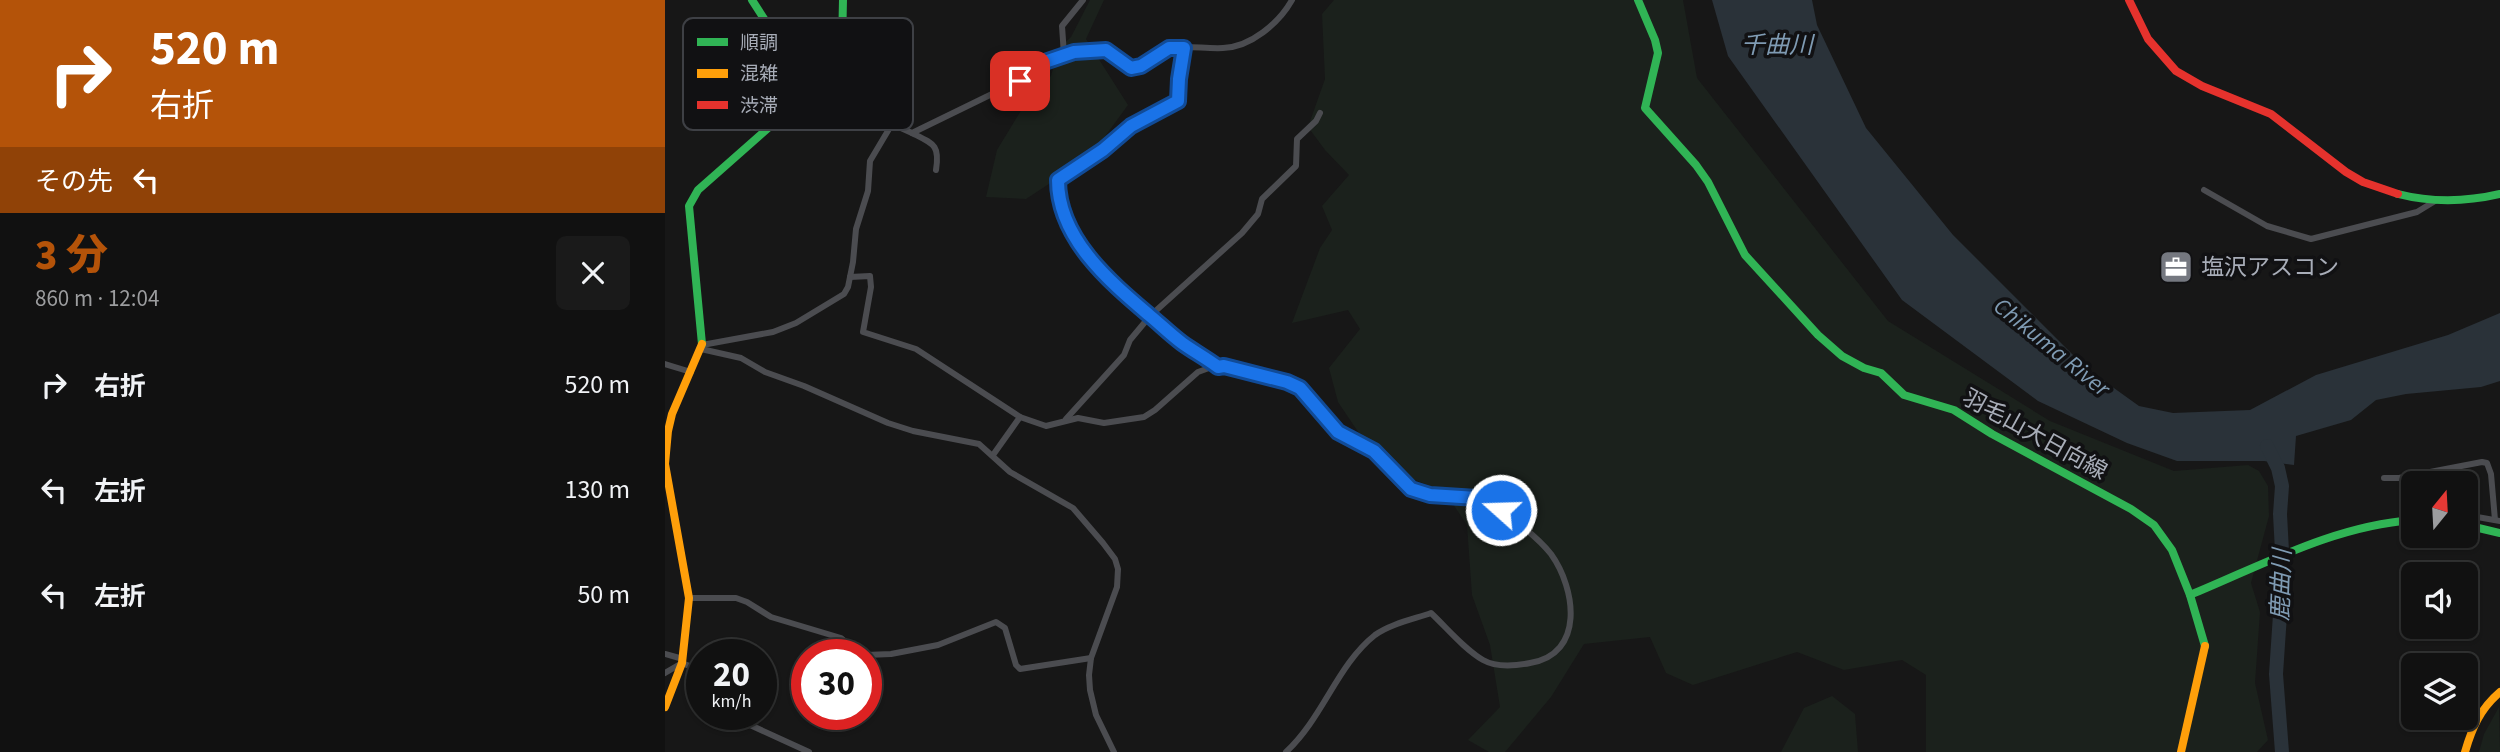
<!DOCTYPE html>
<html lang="ja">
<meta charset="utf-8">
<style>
:root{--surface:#111;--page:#1a1a1a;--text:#f1f3f6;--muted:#9c9d9f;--line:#303131;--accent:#b45309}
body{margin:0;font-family:"Source Sans 3","Noto Sans JP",sans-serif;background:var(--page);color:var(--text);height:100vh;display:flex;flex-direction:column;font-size:26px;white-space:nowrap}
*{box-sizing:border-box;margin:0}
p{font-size:23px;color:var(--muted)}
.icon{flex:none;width:38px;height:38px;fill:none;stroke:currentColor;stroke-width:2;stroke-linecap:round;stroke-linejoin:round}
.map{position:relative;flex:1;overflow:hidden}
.sheet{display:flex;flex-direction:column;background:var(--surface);width:665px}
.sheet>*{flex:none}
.guide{background:#b45309;color:#fff;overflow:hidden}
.needle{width:46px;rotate:18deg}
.fabs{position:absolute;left:1736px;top:471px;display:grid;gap:14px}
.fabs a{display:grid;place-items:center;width:77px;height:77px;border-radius:10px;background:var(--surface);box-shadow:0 2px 5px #0004,0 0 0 2px var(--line);font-size:35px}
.speed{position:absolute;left:21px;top:639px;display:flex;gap:14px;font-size:35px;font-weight:700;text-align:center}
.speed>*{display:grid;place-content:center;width:91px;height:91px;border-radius:50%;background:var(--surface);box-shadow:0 2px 5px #0004,0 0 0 2px var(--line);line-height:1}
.speed small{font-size:18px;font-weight:400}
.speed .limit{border:10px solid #d22;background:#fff;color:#111}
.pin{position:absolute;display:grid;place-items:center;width:60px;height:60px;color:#fff;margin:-30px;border-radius:14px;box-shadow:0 4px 10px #0006}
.me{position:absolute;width:77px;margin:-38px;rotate:290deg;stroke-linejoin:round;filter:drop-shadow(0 0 5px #0008)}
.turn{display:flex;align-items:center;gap:24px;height:147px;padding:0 35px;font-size:32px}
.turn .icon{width:91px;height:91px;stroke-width:2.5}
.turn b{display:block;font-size:49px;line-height:60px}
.then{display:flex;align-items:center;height:66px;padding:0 35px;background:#0003;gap:14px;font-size:26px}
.round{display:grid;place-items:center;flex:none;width:74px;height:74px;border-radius:10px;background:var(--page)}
.summary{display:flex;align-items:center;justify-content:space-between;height:119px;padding:0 35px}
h1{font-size:42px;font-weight:800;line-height:52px;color:var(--accent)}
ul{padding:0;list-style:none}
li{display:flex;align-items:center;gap:21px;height:105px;padding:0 35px}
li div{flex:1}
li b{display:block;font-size:26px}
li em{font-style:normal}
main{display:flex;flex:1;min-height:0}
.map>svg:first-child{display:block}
.green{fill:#1b211c}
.water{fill:#2a3239}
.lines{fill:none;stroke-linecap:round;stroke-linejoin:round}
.river{stroke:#2a3239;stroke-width:14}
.street{stroke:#4b4c50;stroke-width:6}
.fast{stroke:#30b455;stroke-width:8}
.slow{stroke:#ff9f0a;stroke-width:8}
.jam{stroke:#e5322d;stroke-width:8}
.route-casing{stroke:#114b97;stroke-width:18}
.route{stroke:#1a73e8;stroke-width:12}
.labels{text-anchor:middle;stroke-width:7;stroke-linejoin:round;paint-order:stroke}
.poi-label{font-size:23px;fill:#a8adb8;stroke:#111113;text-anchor:start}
.street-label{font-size:23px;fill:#a8adb8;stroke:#111113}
.water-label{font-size:24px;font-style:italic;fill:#7f9bb3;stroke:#111113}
.key{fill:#111113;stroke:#3e4045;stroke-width:2}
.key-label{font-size:19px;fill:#a8adb8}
</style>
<main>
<section class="sheet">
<div class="guide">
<div class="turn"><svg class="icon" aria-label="right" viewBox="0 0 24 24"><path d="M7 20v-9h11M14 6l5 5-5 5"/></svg><div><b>520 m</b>右折</div></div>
<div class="then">その先<svg class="icon" aria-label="left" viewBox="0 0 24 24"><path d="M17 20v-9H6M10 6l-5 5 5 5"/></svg></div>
</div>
<div class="summary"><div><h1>3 分</h1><p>860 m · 12:04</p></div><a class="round"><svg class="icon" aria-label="close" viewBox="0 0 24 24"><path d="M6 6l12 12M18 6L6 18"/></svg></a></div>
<ul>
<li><svg class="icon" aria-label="right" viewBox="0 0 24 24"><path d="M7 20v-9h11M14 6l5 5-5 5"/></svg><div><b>右折</b></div><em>520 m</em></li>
<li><svg class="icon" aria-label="left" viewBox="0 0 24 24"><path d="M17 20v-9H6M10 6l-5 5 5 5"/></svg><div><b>左折</b></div><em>130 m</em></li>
<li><svg class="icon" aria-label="left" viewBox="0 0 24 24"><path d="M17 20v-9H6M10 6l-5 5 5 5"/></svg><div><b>左折</b></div><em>50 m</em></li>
</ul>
</section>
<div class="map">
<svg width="1835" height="752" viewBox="0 0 1835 752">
<rect width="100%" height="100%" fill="#171717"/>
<g class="green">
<path d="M 425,0 L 439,0 L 421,39 L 463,105 L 425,157 L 361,199 L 321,197 L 332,150 L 360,104 L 386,76 L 393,49 L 406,37 Z"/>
<path d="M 669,0 L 1018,0 L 1032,78 L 1223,321 L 1385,421 L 1509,471 L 1583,465 L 1594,471 L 1603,486 L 1604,516 L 1586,583 L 1595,612 L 1590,683 L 1603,740 L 1592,752 L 1261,752 L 1261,675 L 1237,660 L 1179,670 L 1132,652 L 1028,685 L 1001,673 L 985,637 L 919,644 L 886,697 L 840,752 L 824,752 L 803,740 L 835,707 L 825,645 L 807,595 L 802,525 L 780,492 L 716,466 L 673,402 L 664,368 L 695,329 L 683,310 L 627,323 L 655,248 L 667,230 L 657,206 L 684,175 L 660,150 L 643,127 L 660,79 L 657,14 Z"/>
<path d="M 1167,696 L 1190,714 L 1193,752 L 1116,752 L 1139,708 Z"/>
<path d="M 1834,707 L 1835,752 L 1814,752 L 1819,734 Z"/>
</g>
<path class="water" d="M 1047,0 L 1147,0 L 1152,25 L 1201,128 L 1288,235 L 1421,368 L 1474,406 L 1508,413 L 1585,410 L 1651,375 L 1783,335 L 1835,313 L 1835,381 L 1816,387 L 1741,394 L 1711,400 L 1686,420 L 1631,436 L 1629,465 L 1599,461 L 1512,461 L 1462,443 L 1373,401 L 1237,300 L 1063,56 Z"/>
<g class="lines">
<path class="river" d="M 1602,446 L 1613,468 L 1617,486 L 1615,514 L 1618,570 L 1611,674 L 1617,752"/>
<g class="street">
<path d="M 519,48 L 514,79 L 514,101 L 466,126 L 438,150 L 393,180 C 393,238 444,281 484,315 C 495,324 505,335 517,343 C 529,351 541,358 553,367"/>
<path d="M 399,55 L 397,26 L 418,0"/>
<path d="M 227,124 L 247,133 L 327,94 L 348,87 L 362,68 L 386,59 L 409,52 L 441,50 L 466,68 C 481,67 489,52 504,48 C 521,45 541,49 558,48 C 586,47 614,23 627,0"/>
<path d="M 247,133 C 269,144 275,145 271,170"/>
<path d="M 1539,190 L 1602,226 L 1646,239 L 1752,212 L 1770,201"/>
<path d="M 185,277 L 205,276 L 206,287 L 198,332 L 251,349 L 355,417 L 381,426 L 413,418 L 439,423 L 479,417 L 490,410 L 533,372 L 544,368 L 559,366 L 622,382 L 635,388 L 673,432 L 709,451 L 746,489 L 765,495 L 812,498 L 824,502 C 843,515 872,536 886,554 C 911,589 920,654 865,663 C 850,666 832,668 818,660 C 799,649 782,628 766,613 C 749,619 725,624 710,635 C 672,665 658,718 621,752"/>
<path d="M 37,345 L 108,332 L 131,323 L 179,294 L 183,287 L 188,262 L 191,229 L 203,191 L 205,161 L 227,124 L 186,77 L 169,70"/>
<path d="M 36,349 L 76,358 L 100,372 L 139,386 L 223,423 L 248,431 L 314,444 L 345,472 L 408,508 L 438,543 L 450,559 L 453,569 L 452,587 L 426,658 L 424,675 L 425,690 L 431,715 L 449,752"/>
<path d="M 0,364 L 26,372"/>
<path d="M 401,419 L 459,355 L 465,340 L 485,316 L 577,233 L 593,214 L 597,199 L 631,166 L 632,139 L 651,121 L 655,113"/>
<path d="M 328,455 L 355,417"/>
<path d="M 1719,478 L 1734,478 L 1817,462 L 1822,463 L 1826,474 L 1830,520"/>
<path d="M 1801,515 L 1835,521"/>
<path d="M 24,598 L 71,598 L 82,602 L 106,617 L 176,638 L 195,654"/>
<path d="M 0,654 L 18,659"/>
<path d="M 201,655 L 226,654 L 273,645 L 331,622 L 340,628 L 351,665 L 355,669 L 426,658"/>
<path d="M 0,673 L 17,663 L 27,667 L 37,685"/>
<path d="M 61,714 L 144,752"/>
</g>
<g class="fast">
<path d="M 87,0 L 145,90"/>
<path d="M 973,0 L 990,40 L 993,53 L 980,108 L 1031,165 L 1043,182 L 1080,255 L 1153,335 L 1177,356 L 1199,368 L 1216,373 L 1239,395 L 1289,410 L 1327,434 L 1466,509 L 1489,525 L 1507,550 L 1525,595 L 1540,646"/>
<path d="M 1733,194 C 1768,203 1801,202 1835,194"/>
<path d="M 37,344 L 24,206 L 33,190 L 169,70 L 177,45 L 178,0"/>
<path d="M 1801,525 L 1835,533"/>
<path d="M 1525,595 C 1598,565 1668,526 1748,520"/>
</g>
<g class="slow">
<path d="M 0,707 L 17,663 L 24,598 L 0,464 L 3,431 L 7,414 L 37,344"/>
<path d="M 1516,752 L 1540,646"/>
<path d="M 1800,752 C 1807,728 1815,709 1835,692"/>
</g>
<path class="jam" d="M 1464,0 L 1483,39 L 1511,71 L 1537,86 L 1606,114 L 1681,172 L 1698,182 L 1733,194"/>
</g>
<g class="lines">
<defs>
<path id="route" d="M 355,81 L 362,68 L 409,52 L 441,50 L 466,68 L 476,66 L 504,48 L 519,48 L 514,79 L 513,101 L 466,126 L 438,150 L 393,180 C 393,238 444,281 484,315 C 495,324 505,334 517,343 C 528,351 541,358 553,367 L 559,366 L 622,382 L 635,388 L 673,432 L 709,451 L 746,489 L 765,495 L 812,498 L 824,502 L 836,510"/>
</defs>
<use href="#route" class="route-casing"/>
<use href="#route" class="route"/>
</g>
<defs>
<symbol id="office-square" viewBox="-11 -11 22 22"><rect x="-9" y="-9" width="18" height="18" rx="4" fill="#757880" stroke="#111113"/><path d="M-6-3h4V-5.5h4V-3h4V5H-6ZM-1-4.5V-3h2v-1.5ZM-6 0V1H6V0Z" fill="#fff"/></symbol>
</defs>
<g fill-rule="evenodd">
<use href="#office-square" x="1492" y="248" width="38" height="38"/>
</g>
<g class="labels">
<g class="poi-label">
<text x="1536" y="275">塩沢アスコン</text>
</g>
<g class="street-label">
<text transform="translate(1370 434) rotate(29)" y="8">羽毛山大日向線</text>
</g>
<g class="water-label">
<text x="1112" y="53">千曲川</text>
<text transform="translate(1387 347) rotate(39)" y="8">Chikuma River</text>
<text transform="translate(1616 585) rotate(-88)" y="8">鹿曲川</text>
</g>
</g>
<rect x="18" y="18" width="230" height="112" rx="10" class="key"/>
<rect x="32" y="38" width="31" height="8" fill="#30b455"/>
<rect x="32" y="69" width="31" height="9" fill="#ff9f0a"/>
<rect x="32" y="101" width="31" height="8" fill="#e5322d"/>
<g class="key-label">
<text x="75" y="49">順調</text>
<text x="75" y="80">混雑</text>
<text x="75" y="112">渋滞</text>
</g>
</svg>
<div class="fabs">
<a><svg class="needle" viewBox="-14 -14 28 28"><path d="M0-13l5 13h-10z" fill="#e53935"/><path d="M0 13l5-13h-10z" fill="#9c9d9f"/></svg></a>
<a><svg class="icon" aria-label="sound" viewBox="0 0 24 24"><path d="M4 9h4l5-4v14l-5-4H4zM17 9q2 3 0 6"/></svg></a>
<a><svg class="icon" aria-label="layers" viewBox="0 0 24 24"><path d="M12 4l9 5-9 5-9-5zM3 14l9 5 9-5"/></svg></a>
</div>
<div class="speed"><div>20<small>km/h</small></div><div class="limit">30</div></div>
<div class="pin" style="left:355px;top:81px;background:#d93025"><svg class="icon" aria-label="arrive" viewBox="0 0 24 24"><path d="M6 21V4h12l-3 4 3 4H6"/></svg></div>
<svg class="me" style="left:836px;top:510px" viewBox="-20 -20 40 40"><circle r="17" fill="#1a73e8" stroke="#fff" stroke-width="3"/><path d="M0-11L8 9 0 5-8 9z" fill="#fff"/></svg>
</div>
</main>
